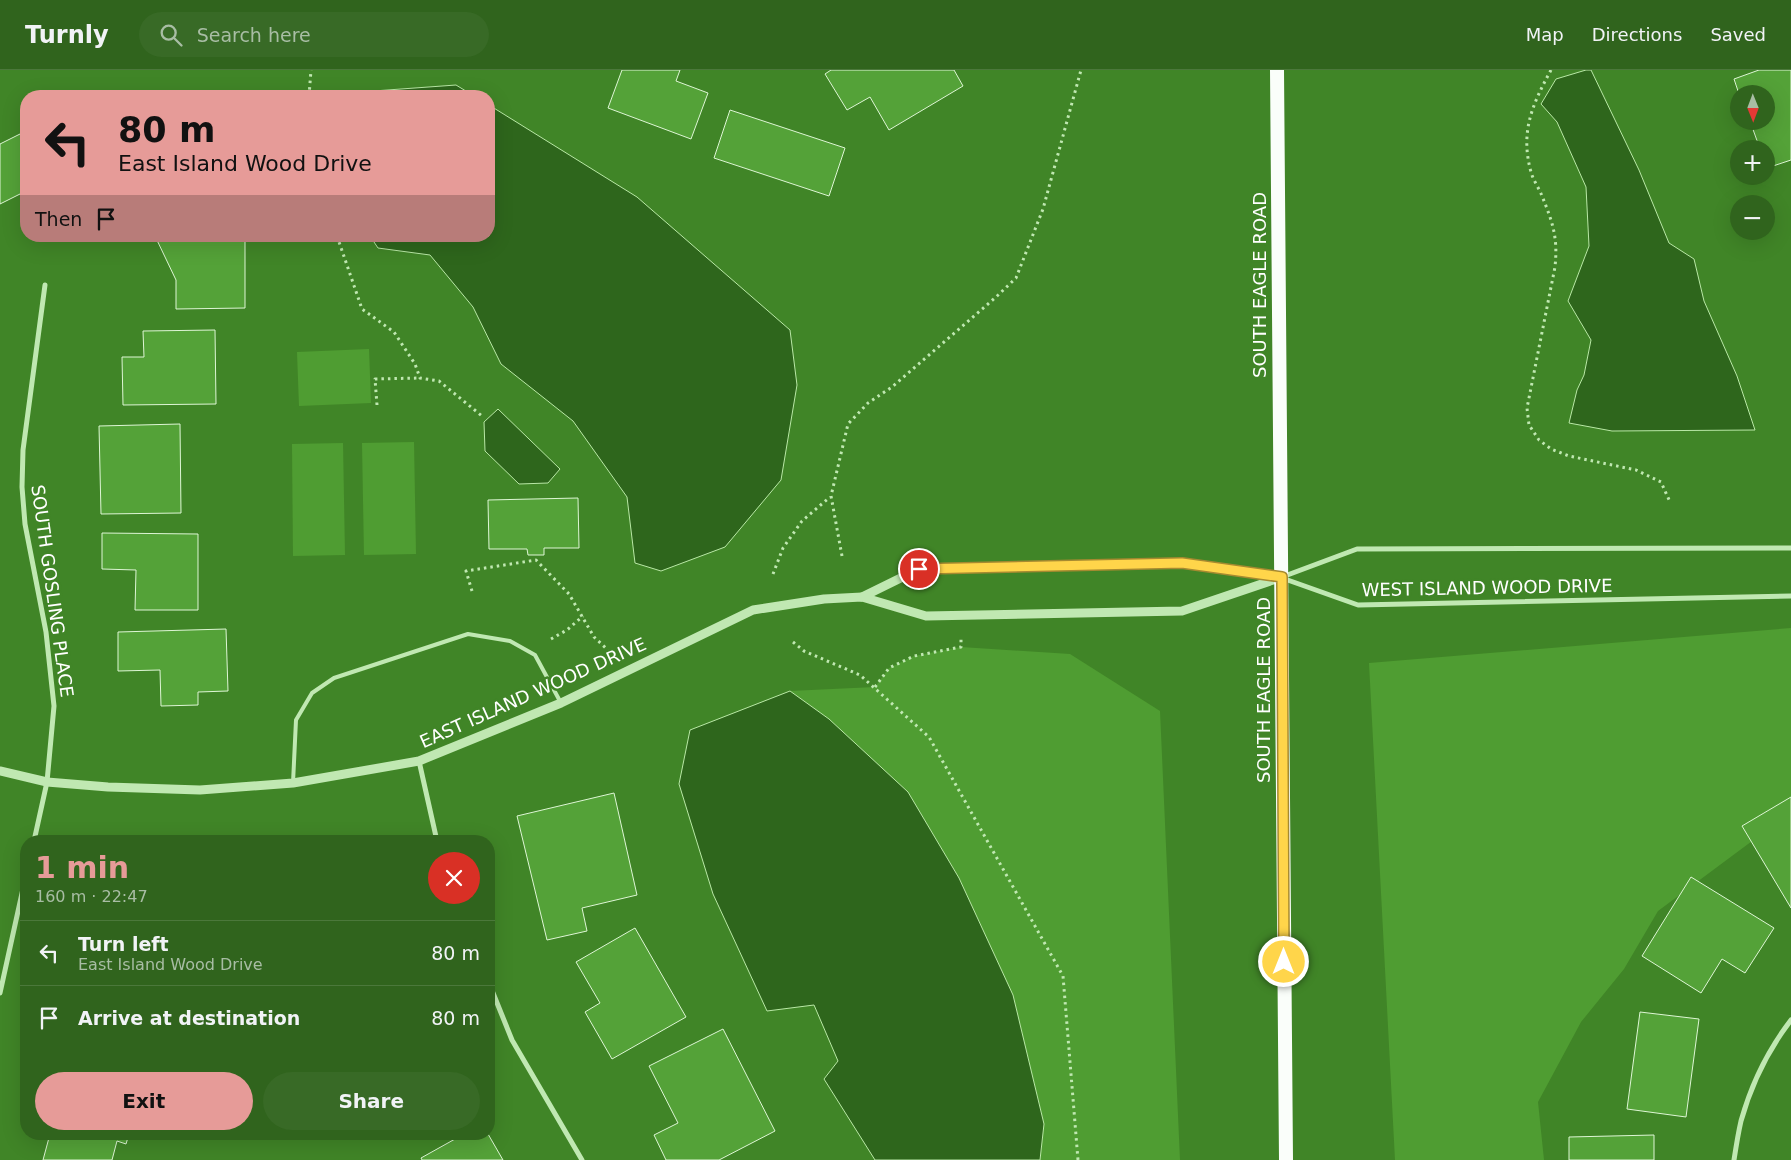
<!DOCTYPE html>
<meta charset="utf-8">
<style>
:root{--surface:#30641d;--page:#386a26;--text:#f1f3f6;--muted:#a8bda4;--line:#4b783b;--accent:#e69b98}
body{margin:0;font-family:"DejaVu Sans",sans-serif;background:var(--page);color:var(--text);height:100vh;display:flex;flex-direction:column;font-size:19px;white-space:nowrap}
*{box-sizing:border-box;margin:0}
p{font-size:16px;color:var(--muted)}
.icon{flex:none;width:28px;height:28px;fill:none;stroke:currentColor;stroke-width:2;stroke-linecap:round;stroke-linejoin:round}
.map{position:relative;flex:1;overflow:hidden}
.sheet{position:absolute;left:20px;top:765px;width:475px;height:305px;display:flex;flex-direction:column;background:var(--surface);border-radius:20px;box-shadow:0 5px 20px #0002}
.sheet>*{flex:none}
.banner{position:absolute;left:20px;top:20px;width:475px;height:152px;border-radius:20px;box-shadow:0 5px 20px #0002;background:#e69b98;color:#111;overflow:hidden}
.needle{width:32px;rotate:179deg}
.buttons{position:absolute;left:1730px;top:15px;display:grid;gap:10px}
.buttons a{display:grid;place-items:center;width:45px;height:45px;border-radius:50%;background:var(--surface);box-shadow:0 5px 20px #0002;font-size:25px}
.pin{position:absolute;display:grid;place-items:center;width:42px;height:42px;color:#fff;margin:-21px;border:2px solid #fff;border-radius:50%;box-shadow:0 1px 5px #0007}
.me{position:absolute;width:55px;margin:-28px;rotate:0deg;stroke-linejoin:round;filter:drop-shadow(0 0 4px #0008)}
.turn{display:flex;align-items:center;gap:18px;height:105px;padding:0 15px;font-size:22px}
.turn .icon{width:65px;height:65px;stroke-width:2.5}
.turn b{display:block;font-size:35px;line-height:42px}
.then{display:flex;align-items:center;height:48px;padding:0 15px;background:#0003;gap:10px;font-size:19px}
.round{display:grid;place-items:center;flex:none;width:52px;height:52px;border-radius:26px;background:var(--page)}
.summary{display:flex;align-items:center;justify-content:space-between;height:85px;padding:0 15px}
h1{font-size:30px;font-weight:700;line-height:38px;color:var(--accent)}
.cta{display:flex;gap:10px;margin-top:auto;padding:10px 15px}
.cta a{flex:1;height:58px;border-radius:30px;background:var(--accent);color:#111;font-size:20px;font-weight:700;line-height:58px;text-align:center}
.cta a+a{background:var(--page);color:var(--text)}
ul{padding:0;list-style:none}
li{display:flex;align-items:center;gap:15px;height:65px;padding:0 15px;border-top:1px solid var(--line)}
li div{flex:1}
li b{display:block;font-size:19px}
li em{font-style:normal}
header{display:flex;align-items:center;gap:30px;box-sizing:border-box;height:70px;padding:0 25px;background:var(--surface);border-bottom:1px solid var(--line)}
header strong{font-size:24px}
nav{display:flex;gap:28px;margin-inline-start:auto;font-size:18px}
.search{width:350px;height:45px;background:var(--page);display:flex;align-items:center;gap:12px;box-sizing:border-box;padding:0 18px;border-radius:28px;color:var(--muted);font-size:19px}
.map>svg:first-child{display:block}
.green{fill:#4f9d32}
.water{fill:#2e661c;stroke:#b9e8a6}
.building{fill:#54a238;stroke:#def6d5}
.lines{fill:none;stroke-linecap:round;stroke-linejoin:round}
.path{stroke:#c0e8b2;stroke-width:3;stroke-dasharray:2.5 4;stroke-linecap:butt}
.service{stroke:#c0e8b2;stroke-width:4}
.minor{stroke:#c0e8b2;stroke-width:5}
.tertiary{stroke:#c0e8b2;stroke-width:9}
.trunk{stroke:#fafefa;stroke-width:14}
.route-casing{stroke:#a68a30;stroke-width:12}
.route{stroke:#ffd54a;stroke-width:9}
.labels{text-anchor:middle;stroke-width:5;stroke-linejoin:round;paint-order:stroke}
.street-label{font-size:18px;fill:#fff;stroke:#408527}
</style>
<header>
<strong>Turnly</strong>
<div class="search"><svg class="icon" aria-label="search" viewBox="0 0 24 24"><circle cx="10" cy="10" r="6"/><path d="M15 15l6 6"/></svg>Search here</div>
<nav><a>Map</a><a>Directions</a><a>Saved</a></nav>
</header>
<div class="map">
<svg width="1791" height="1090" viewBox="0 0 1791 1090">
<rect width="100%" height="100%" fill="#408527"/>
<g class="green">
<path d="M 369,279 L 371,333 L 299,336 L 297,282 Z"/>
<path d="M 414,372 L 416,484 L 364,485 L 362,373 Z"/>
<path d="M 343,373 L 345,485 L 293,486 L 292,374 Z"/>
<path d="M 1791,558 L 1791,742 L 1658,841 L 1624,899 L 1581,952 L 1538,1032 L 1544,1090 L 1395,1090 L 1369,593 Z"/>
<path d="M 961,577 L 1070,584 L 1160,641 L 1180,1090 L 1040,1090 L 1044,1054 L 1013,925 L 959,808 L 908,722 L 829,649 L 790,621 L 875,617 L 889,598 L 914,586 Z"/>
</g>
<g class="water">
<path d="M 1586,0 L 1591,0 L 1639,100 L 1669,173 L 1694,189 L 1704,231 L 1737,306 L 1755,360 L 1612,361 L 1569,353 L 1577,320 L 1584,305 L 1591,270 L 1568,231 L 1589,176 L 1586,117 L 1557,52 L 1541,34 L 1556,9 Z"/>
<path d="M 456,15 L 474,26 L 344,26 L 346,23 Z"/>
<path d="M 489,35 L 637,127 L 790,260 L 797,315 L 781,410 L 725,477 L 661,501 L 635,493 L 627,427 L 573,351 L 501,294 L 473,237 L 430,185 L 378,178 L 370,166 L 489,166 Z"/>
<path d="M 498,339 L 560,399 L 548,413 L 519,414 L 485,381 L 484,352 Z"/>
<path d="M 790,621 L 829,649 L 908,722 L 959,808 L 1013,925 L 1044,1054 L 1040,1090 L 875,1090 L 824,1009 L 838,991 L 814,935 L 767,941 L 713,824 L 679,714 L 690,660 Z"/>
</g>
<g class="building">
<path d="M 622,0 L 680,0 L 676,11 L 708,23 L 691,69 L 608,38 Z"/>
<path d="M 831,0 L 954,0 L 963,16 L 889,60 L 870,27 L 847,40 L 825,4 Z"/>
<path d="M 1759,0 L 1791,0 L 1791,90 L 1767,98 L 1766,79 L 1760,79 L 1750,51 L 1766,51 L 1766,24 L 1739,24 L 1734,9 Z"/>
<path d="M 730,40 L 845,78 L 829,126 L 714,88 Z"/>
<path d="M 26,61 L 26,121 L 0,134 L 0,74 Z"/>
<path d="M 155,166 L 243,166 L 245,171 L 245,238 L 176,239 L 176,210 Z"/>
<path d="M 215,260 L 216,334 L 123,335 L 122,287 L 144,287 L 143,261 Z"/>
<path d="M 180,354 L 181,443 L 101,444 L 99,356 Z"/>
<path d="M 578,428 L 579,478 L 544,478 L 544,485 L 528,485 L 527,479 L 489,479 L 488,430 Z"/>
<path d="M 102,463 L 198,464 L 198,540 L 135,540 L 136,500 L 102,499 Z"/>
<path d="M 226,559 L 228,621 L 198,622 L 198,635 L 161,636 L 160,600 L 118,601 L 118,562 Z"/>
<path d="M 614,723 L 637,825 L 582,838 L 587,861 L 547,870 L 517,746 Z"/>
<path d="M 1791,727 L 1791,838 L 1742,756 Z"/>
<path d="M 1691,807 L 1774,858 L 1745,903 L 1722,889 L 1701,923 L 1642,886 Z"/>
<path d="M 635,858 L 686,947 L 612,989 L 585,942 L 600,933 L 576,892 Z"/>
<path d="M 1640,942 L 1699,949 L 1686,1047 L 1627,1039 Z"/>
<path d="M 723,959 L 775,1061 L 719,1090 L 666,1090 L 654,1065 L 678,1053 L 649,996 Z"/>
<path d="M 50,1064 L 129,1064 L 126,1074 L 117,1071 L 112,1090 L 43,1090 Z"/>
<path d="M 464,1064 L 488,1064 L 503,1090 L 422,1090 L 421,1088 Z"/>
<path d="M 1654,1065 L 1654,1090 L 1569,1090 L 1569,1067 Z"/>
</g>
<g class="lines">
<g class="path">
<path d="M 1551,0 C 1532,35 1520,62 1531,102 C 1533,110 1539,118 1542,126 C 1553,153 1558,168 1555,197 L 1527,338 L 1529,355 L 1539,370 L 1551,379 L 1569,386 L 1636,400 L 1661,412 L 1670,432"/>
<path d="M 309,26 L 311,0"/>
<path d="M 337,166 L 362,239 L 394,262 L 415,294 L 420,308 L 439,311 L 482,346"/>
<path d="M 377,335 L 375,309 L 420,308"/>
<path d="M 842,486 L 831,426 L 848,354 L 868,333 L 892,317 L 996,227 L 1016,208 L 1043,139 L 1081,0"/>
<path d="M 773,504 L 783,478 L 802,451 L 830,427"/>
<path d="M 472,521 L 466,501 L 536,490 L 569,524 L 594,567 L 609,581"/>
<path d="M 551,569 L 567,560 L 583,546"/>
<path d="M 793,572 L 804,581 L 860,605 L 929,667 L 1063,906 L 1078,1090"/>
<path d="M 875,617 L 889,598 L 914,586 L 961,577 L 961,566"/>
</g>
<path class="service" d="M 293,713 L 296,650 L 312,623 L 334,608 L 468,564 L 510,571 L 535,585 L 561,633"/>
<g class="minor">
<path d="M 1282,507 L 1357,479 L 1791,478"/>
<path d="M 1282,508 L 1358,535 L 1791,526"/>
<path d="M 419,691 L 437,771"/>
<path d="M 34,771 L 47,712 L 54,636 L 46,562 L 25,454 L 22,417 L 23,380 L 45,215"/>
<path d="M 489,913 L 512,970 L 582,1090"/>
<path d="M 0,923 L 26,805"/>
<path d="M 1734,1090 C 1736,1077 1738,1064 1741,1051 C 1751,1015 1768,980 1791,950"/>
</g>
<g class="tertiary">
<path d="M 862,527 L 919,499 L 1182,493 L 1279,507"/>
<path d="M 0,701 L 47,712 L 108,717 L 200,720 L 293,713 L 419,691 L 561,633 L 753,540 L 824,529 L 862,527 L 926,546 L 1182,541 L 1282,507"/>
</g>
<path class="trunk" d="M 1277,0 L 1286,1090"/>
</g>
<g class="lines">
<defs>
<path id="route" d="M 919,499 L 1182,493 L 1282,507 L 1284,892"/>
</defs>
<use href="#route" class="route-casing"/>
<use href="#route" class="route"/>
</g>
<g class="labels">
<g class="street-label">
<text transform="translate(1260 215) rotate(-90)" y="6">SOUTH EAGLE ROAD</text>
<text transform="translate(1487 518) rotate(-1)" y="6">WEST ISLAND WOOD DRIVE</text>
<text transform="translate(52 521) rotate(82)" y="6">SOUTH GOSLING PLACE</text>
<text transform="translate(1264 620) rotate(-90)" y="6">SOUTH EAGLE ROAD</text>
<text transform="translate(533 623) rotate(-24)" y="6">EAST ISLAND WOOD DRIVE</text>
</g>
</g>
</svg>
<div class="buttons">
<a><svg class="needle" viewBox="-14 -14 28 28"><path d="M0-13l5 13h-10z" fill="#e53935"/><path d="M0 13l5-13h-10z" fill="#a8bda4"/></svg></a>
<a>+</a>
<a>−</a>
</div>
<div class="pin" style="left:919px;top:499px;background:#d93025"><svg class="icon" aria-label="arrive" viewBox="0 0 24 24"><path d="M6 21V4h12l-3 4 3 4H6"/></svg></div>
<svg class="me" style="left:1284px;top:892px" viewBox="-20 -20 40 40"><circle r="17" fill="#ffd54a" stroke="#fff" stroke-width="3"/><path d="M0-11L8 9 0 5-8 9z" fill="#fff"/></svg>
<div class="banner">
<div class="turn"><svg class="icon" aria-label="left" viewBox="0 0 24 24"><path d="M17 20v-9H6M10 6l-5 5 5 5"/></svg><div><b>80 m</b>East Island Wood Drive</div></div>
<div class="then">Then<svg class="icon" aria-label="arrive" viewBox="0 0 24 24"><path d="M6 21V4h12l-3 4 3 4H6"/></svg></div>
</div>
<section class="sheet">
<div class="summary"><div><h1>1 min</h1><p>160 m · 22:47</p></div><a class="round" style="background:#d93025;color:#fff"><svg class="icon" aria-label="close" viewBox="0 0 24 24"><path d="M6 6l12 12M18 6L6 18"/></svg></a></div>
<ul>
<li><svg class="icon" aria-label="left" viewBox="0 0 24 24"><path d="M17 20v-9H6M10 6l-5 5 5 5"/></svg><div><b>Turn left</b><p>East Island Wood Drive</p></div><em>80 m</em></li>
<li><svg class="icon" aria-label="arrive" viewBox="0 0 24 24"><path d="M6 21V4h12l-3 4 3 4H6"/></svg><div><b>Arrive at destination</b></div><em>80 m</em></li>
</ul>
<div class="cta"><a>Exit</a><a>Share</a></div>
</section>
</div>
